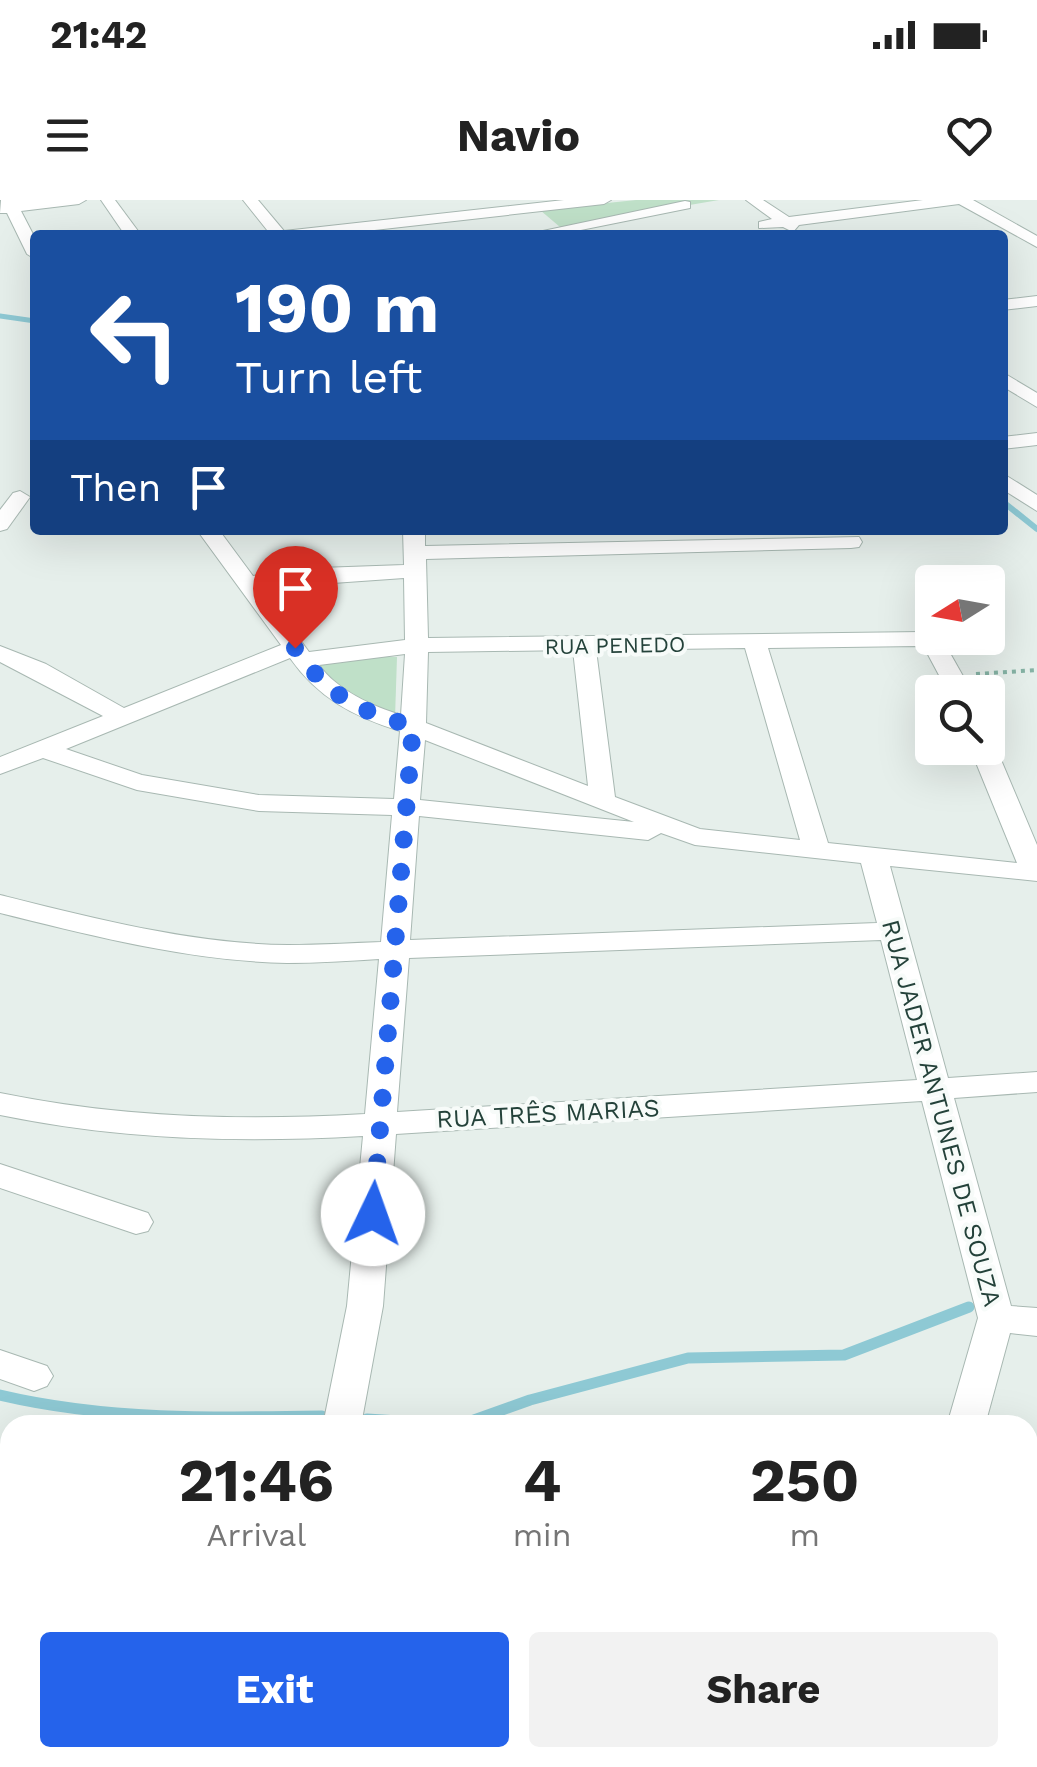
<!DOCTYPE html>
<meta charset="utf-8">
<style>
:root{--surface:#fff;--page:#f2f2f2;--text:#222;--muted:#767676;--accent:#2563eb}
body{margin:0;font-family:"Work Sans",sans-serif;background:var(--page);color:var(--text);height:100vh;display:flex;flex-direction:column;font-size:38px;white-space:nowrap}
*{box-sizing:border-box;margin:0}
p{font-size:32px;color:var(--muted)}
.icon{flex:none;width:55px;height:55px;fill:none;stroke:currentColor;stroke-width:2;stroke-linecap:round;stroke-linejoin:round}
.map{position:relative;flex:1;overflow:hidden}
.panel{position:absolute;left:0px;top:1215px;width:1038px;height:352px;display:flex;flex-direction:column;background:var(--surface);border-radius:30px 30px 0 0;box-shadow:0 10px 40px #0002}
.panel>*{flex:none}
.hud{position:absolute;left:30px;top:30px;width:978px;height:305px;border-radius:10px;box-shadow:0 10px 40px #0002;background:#1a4fa0;color:#fff;overflow:hidden}
.needle{width:65px;rotate:259deg}
.fabs{position:absolute;left:915px;top:365px;display:grid;gap:20px}
.fabs a{display:grid;place-items:center;width:90px;height:90px;border-radius:10px;background:var(--surface);box-shadow:0 10px 40px #0002;font-size:50px}
.pin{position:absolute;display:grid;place-items:center;width:85px;height:85px;color:#fff;margin:-102px -42px;border-radius:50% 50% 50% 0;rotate:-45deg;box-shadow:0 0 10px #0007}
.pin .icon{rotate:45deg}
.me{position:absolute;width:110px;margin:-55px;rotate:3deg;stroke-linejoin:round;filter:drop-shadow(0 0 8px #0008)}
.turn{display:flex;align-items:center;gap:35px;height:210px;padding:0 40px;font-size:45px}
.turn .icon{width:130px;height:130px;stroke-width:2.5}
.turn b{display:block;font-size:70px;line-height:85px}
.then{display:flex;align-items:center;height:95px;padding:0 40px;background:#0003;gap:20px;font-size:38px}
.eta{display:flex;justify-content:space-evenly;align-items:center;height:170px;text-align:center}
.eta b{font-size:60px;font-weight:700;line-height:70px}
.cta{display:flex;gap:20px;margin-top:auto;padding:20px 40px}
.cta a{flex:1;height:115px;border-radius:10px;background:var(--accent);color:#fff;font-size:40px;font-weight:700;line-height:115px;text-align:center}
.cta a+a{background:var(--page);color:var(--text)}
.status{display:flex;justify-content:space-between;align-items:center;height:70px;padding:0 50px;background:var(--surface);direction:ltr}
.status svg{height:28px;fill:currentColor}
header{display:flex;justify-content:space-between;align-items:center;height:130px;padding:0 40px;background:var(--surface);font-size:45px;font-weight:700}
.map>svg:first-child{display:block}
.green{fill:#bfe0c8}
.lines{fill:none;stroke-linecap:round;stroke-linejoin:round}
.stream-far2{stroke:#8ec9d4;stroke-width:5}
.stream-far1{stroke:#8ec9d4;stroke-width:6}
.stream{stroke:#8ec9d4;stroke-width:11}
.minor-casing{stroke:#a8b8b2;stroke-width:2}
.path{stroke:#86b3a5;stroke-width:4;stroke-dasharray:4 5;stroke-linecap:butt}
.minor{fill:#fff;fill-rule:evenodd}
.route{stroke:#2563eb;stroke-width:18;stroke-dasharray:0 32.4}
.labels{text-anchor:middle;stroke-width:8;stroke-linejoin:round;paint-order:stroke}
.far-street-label{font-size:22px;fill:#24423a;stroke:#f7fbf9}
.street-label{font-size:25px;fill:#24423a;stroke:#f7fbf9}
</style>
<div class="status"><b>21:42</b><svg viewBox="0 0 49 12"><path d="M0 12V9h3v3zM5 12V6h3v6zM10 12V3h3v9zM15 12V0h3v12zM26 1h20v11H26zM47 4h2v5h-2z"/></svg></div>
<header><svg class="icon" aria-label="menu" viewBox="0 0 24 24"><path d="M4 6h16M4 12h16M4 18h16"/></svg>Navio<svg class="icon" aria-label="heart" viewBox="0 0 24 24"><path d="M12 20l-8-8c-3-5 5-10 8-4 3-6 11-1 8 4z"/></svg></header>
<div class="map">
<svg width="1037" height="1567" viewBox="0 0 1037 1567">
<rect width="100%" height="100%" fill="#e6efeb"/>
<g class="green">
<path d="M 636,0 L 719,0 L 560,27 L 540,10 Z"/>
<path d="M 304,456 L 397,457 L 395,518 L 354,502 Z"/>
</g>
<g class="lines">
<path class="stream-far2" d="M 0,116 L 35,121"/>
<path class="stream-far1" d="M 1002,301 L 1037,329"/>
<g class="stream">
<path d="M 0,1195 C 106,1220 214,1218 322,1216"/>
<path d="M 367,1219 L 460,1225 L 530,1200 L 688,1158 L 844,1155 L 969,1107"/>
</g>
<defs>
<g id="minor">
<path d="M 1,0 L 86,0 L 79,4 L 21,11 L 35,38 L 35,59 L 27,54 L 7,13 L 0,13 Z"/>
<path d="M 101,0 L 115,0 L 141,35 L 125,35 Z"/>
<path d="M 243,0 L 258,0 L 284,31 L 564,0 L 611,0 L 604,4 L 330,35 L 271,35 Z"/>
<path d="M 746,0 L 763,0 L 789,17 L 923,0 L 973,0 L 1037,36 L 1037,47 L 959,4 L 799,25 L 793,32 L 783,27 L 759,28 L 759,22 L 772,19 Z"/>
<path d="M 685,1 L 690,2 L 690,8 L 556,35 L 524,35 Z"/>
<path d="M 1037,96 L 1037,106 L 1002,110 L 1002,100 Z"/>
<path d="M 1002,172 L 1037,193 L 1037,207 L 1002,186 Z"/>
<path d="M 1037,233 L 1037,245 L 1002,249 L 1002,237 Z"/>
<path d="M 1002,273 L 1037,295 L 1037,311 L 1002,289 Z"/>
<path d="M 20,291 L 30,297 L 7,329 L 0,331 L 0,310 L 13,293 Z"/>
<path d="M 197,330 L 219,330 L 253,376 L 292,369 L 404,365 L 403,330 L 425,330 L 425,346 L 859,337 L 862,342 L 859,347 L 851,348 L 426,359 L 428,438 L 922,432 L 942,439 L 972,492 L 948,492 L 925,449 L 919,446 L 768,448 L 828,643 L 1017,663 L 970,548 L 988,548 L 988,541 L 996,548 L 1037,645 L 1037,681 L 890,666 L 948,878 L 1037,872 L 1037,892 L 954,898 L 1011,1106 L 1037,1108 L 1037,1136 L 1010,1133 L 985,1225 L 947,1225 L 978,1118 L 922,901 L 396,934 L 383,1106 L 361,1225 L 323,1225 L 347,1106 L 363,936 C 240,943 121,940 0,915 L 0,893 C 122,918 241,921 365,914 L 379,759 C 348,761 317,763 287,763 C 190,761 93,736 0,713 L 0,695 C 93,718 191,744 288,745 C 319,745 350,743 381,742 L 392,615 L 259,611 L 137,590 L 43,558 L 0,574 L 0,557 L 103,516 L 0,462 L 0,446 L 46,464 L 124,508 L 281,445 ZM 404,378 L 405,440 L 309,452 L 262,388 ZM 745,448 L 800,640 L 700,629 L 615,597 L 596,450 ZM 573,450 L 588,586 L 426,523 L 428,452 ZM 405,454 L 401,515 C 372,506 337,490 319,465 ZM 290,458 C 318,498 354,517 400,531 L 394,599 L 259,595 L 142,575 L 66,549 ZM 425,540 L 634,622 L 420,600 ZM 419,616 L 648,640 L 661,633 L 695,645 L 861,663 L 877,723 L 410,740 ZM 881,740 L 917,880 L 397,912 L 409,758 Z"/>
<path d="M 0,964 L 148,1013 L 153,1022 L 148,1031 L 136,1034 L 0,988 Z"/>
<path d="M 0,1150 L 47,1166 L 53,1176 L 47,1186 L 34,1191 L 0,1179 Z"/>
<path d="M 0,1254 L 10,1257 L 10,1290 L 0,1287 Z"/>
<path d="M 146,1558 L 192,1558 L 187,1567 L 141,1567 Z"/>
<path d="M 721,1558 L 786,1558 L 791,1567 L 726,1567 Z"/>
<path d="M 848,1558 L 894,1558 L 891,1567 L 845,1567 Z"/>
</g>
</defs>
<use href="#minor" class="minor-casing"/>
<path class="path" d="M 976,474 L 1037,470"/>
<use href="#minor" class="minor"/>
</g>
<g class="lines">
<path class="route" d="M 295,448 C 328,496 358,511 413,526 L 373,1014"/>
</g>
<g class="labels">
<g class="far-street-label">
<text transform="translate(615 445) rotate(-1)" y="8">RUA PENEDO</text>
</g>
<g class="street-label">
<text transform="translate(548 913) rotate(-3)" y="9">RUA TRÊS MARIAS</text>
<text transform="translate(942 913) rotate(75)" y="9">RUA JADER ANTUNES DE SOUZA</text>
</g>
</g>
</svg>
<div class="fabs">
<a><svg class="needle" viewBox="-14 -14 28 28"><path d="M0-13l5 13h-10z" fill="#e53935"/><path d="M0 13l5-13h-10z" fill="#767676"/></svg></a>
<a><svg class="icon" aria-label="search" viewBox="0 0 24 24"><circle cx="10" cy="10" r="6"/><path d="M15 15l6 6"/></svg></a>
</div>
<div class="pin" style="left:295px;top:448px;background:#d93025"><svg class="icon" aria-label="arrive" viewBox="0 0 24 24"><path d="M6 21V4h12l-3 4 3 4H6"/></svg></div>
<svg class="me" style="left:373px;top:1014px" viewBox="-20 -20 40 40"><circle r="19" fill="#fff"/><path d="M0-13L10 11 0 6-10 11z" fill="#2563eb"/></svg>
<div class="hud">
<div class="turn"><svg class="icon" aria-label="left" viewBox="0 0 24 24"><path d="M17 20v-9H6M10 6l-5 5 5 5"/></svg><div><b>190 m</b>Turn left</div></div>
<div class="then">Then<svg class="icon" aria-label="arrive" viewBox="0 0 24 24"><path d="M6 21V4h12l-3 4 3 4H6"/></svg></div>
</div>
<section class="panel">
<div class="eta">
<div><b>21:46</b><p>Arrival</p></div>
<div><b>4</b><p>min</p></div>
<div><b>250</b><p>m</p></div>
</div>
<div class="cta"><a>Exit</a><a>Share</a></div>
</section>
</div>
